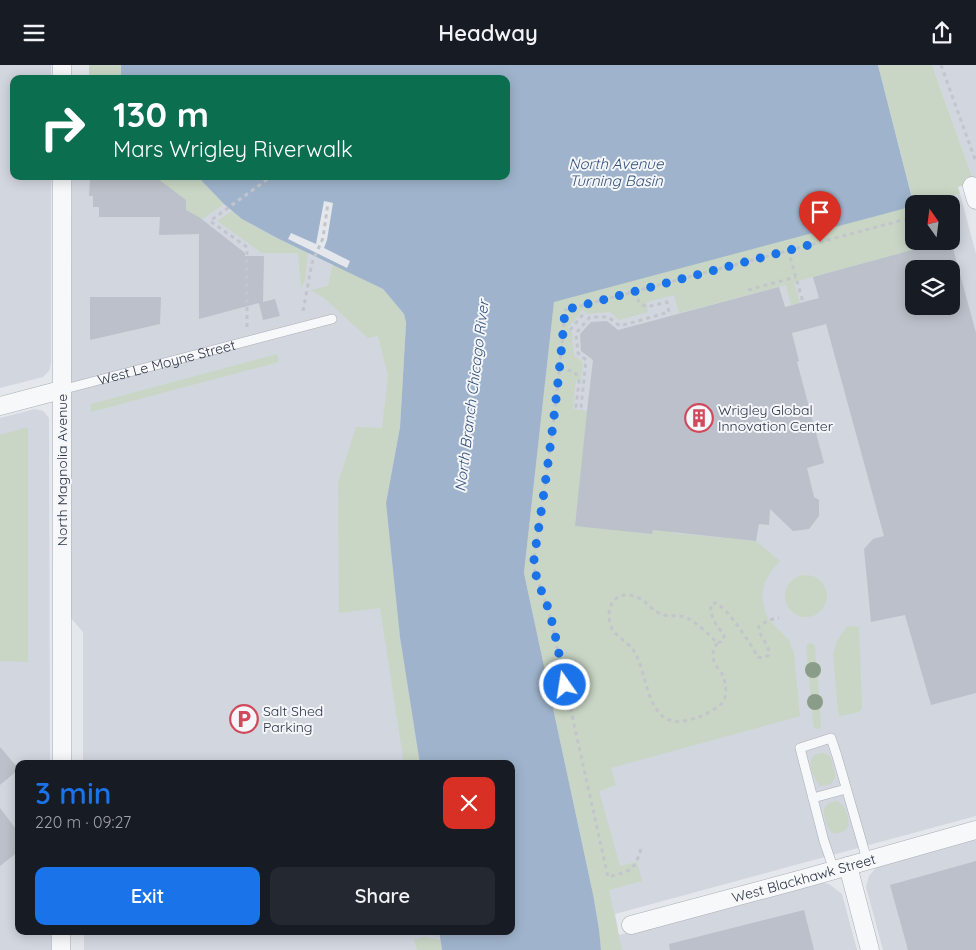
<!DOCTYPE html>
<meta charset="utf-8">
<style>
:root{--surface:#171b24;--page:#242831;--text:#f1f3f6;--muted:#9ea1a6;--accent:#1a73e8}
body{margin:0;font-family:Quicksand,sans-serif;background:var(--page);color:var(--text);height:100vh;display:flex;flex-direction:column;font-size:19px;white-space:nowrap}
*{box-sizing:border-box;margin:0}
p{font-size:16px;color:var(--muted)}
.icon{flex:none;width:28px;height:28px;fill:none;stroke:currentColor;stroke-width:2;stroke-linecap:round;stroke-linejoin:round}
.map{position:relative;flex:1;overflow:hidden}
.side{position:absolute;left:15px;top:695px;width:500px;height:175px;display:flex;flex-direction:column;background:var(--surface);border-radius:10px;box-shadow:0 2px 12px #0003}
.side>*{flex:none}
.guide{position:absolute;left:10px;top:10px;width:500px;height:105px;border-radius:10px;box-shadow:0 2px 12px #0003;background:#0b6e4f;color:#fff;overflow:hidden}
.needle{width:32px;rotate:346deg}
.controls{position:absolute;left:905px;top:130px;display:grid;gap:10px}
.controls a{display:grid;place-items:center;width:55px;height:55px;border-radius:10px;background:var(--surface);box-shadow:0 2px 12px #0003;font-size:25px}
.pin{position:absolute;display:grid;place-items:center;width:42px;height:42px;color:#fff;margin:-51px -21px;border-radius:50% 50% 50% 0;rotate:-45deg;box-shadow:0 0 5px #0007}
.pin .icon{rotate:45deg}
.me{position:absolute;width:55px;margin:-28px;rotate:347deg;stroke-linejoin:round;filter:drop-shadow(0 0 4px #0008)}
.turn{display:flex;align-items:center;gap:18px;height:105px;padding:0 20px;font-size:22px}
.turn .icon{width:65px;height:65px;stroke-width:2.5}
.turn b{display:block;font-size:35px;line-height:42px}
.round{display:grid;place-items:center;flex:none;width:52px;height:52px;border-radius:10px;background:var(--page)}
.overview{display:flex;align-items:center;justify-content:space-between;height:85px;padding:0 20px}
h1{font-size:30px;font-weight:600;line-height:38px;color:var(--accent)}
.primary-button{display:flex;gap:10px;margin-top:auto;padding:10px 20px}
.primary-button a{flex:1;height:58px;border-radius:10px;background:var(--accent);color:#fff;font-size:20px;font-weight:600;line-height:58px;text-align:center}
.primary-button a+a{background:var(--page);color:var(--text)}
header{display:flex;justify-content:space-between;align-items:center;height:65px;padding:0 20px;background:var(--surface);font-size:22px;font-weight:600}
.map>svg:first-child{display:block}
.built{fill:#d2d6de;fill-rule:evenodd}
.green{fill:#c9d6c5}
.water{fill:#9fb4cc}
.pier{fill:#e4e7ec}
.building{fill:#bbc0ca;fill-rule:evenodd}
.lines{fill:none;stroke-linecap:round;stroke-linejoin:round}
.lane-casing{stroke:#a9aeb7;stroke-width:10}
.street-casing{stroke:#a9aeb7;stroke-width:19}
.path{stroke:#c2c5cb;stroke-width:3;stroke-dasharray:4 4;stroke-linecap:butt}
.lane{stroke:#f7f8fa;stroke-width:9}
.street{stroke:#f7f8fa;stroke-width:18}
.tree{fill:#899d89}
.route{stroke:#1a73e8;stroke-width:9;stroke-dasharray:0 16.2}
.labels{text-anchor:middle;stroke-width:4;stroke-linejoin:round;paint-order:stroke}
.street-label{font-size:14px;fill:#2b3445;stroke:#f4f6f9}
.poi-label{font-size:14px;fill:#2b3445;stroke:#f4f6f9;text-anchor:start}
.water-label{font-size:15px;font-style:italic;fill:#34527a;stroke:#f4f6f9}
</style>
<header><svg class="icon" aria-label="menu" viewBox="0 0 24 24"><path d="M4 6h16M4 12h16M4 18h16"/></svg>Headway<svg class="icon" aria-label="share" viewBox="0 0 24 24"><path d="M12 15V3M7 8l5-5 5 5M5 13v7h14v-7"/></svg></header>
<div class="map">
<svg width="976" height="885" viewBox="0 0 976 885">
<rect width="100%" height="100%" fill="#e4e7ec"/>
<g class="built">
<path d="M 0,0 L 51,0 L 51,14 L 14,14 L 14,111 L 51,111 L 51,298 L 49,306 L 43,312 L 0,323 Z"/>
<path d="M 932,0 L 976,0 L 976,120 L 974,117 Z"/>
<path d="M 72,111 L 197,111 L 224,139 L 277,173 L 383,224 L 404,249 L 386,438 L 420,699 L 83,699 L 83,567 L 70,552 Z"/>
<path d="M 960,129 L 976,189 L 976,751 L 615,849 L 619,870 L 819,817 L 829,819 L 842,829 L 857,885 L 601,885 L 599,864 L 593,829 L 554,236 L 914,141 L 914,176 L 951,176 L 951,139 L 921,139 ZM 914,204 L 951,204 L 951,241 L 914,241 Z"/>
<path d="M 35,344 L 43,346 L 49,353 L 50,699 L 19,699 L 19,866 L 51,866 L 51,885 L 0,885 L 0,353 Z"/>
<path d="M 976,773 L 976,885 L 883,885 L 866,822 L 869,811 L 876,803 L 883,800 Z"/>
<path d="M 84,866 L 439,866 L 442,885 L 84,885 Z"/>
</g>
<g class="green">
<rect x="89" y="0" width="32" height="14"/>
<path d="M 878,0 L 932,0 L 974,117 L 958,122 L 960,129 L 943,133 L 945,139 L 914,139 L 914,140 Z"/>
<path d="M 154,111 L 197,111 L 224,139 L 202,154 L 186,145 Z"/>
<path d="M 914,141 L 914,176 L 945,176 L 794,217 L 800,238 L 791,240 L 786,220 L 679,248 L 674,230 L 647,237 L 648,247 L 619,255 L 610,247 L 587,249 L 583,245 L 568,263 L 572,267 L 574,290 L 583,298 L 581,316 L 576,316 L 573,344 L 587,346 L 576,460 L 652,469 L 653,460 L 673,462 L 673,468 L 756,476 L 780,496 L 771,506 L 765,517 L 762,531 L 765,547 L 769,555 L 789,575 L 794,589 L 800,651 L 611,703 L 616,720 L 599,726 L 620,801 L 637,797 L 642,816 L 609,825 L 622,885 L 601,885 L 599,864 L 593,829 L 524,508 L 554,236 Z"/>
<path d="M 232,146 C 254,164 282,175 308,187 L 305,216 L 301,223 L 298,188 L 262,188 L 217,156 Z"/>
<path d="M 333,199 L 383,224 L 404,249 L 406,258 L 400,362 L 386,438 L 400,572 L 420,699 L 404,699 L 380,543 L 339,548 L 338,418 L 356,362 L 382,363 L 388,311 L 378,271 L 368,273 L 324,233 L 311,225 L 328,221 Z"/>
<path d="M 277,289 L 279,297 L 91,347 L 91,339 Z"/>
<path d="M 28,362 L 28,597 L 0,596 L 0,370 Z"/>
<circle cx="806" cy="531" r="21"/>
<path d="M 847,561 L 859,562 L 862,641 L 862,644 L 859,647 L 841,651 L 839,650 L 838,646 L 833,588 L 837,576 Z"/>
<path d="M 811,578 L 815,581 L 821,658 L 821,661 L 818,664 C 814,663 813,662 813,658 L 806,581 L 808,579 Z"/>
<path d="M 820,688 L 825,688 L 830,691 L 835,709 L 835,713 L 831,719 L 820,721 C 815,715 807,699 813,692 C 815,689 817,689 820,688 Z"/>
<path d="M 836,736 C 847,741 847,749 849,760 L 845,766 C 842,767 837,769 833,768 C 827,765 822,747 825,742 C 828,738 832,737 836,736 Z"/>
<path d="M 424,872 L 440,875 L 442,885 L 417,885 L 414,875 Z"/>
</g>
<path class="water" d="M 121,0 L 878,0 L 914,141 L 554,237 L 524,508 L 593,829 L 599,864 L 601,885 L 442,885 L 439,866 L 511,866 L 511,699 L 420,699 L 400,572 L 386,438 L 400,362 L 406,258 L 404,249 L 383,224 L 277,173 L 242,154 L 224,139 L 197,111 L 506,111 L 506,14 L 121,14 Z"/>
<path class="pier" d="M 324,136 L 333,138 L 327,175 L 324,183 L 350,196 L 347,203 L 288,174 L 291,168 L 316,179 Z"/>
<g class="building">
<path d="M 138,111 L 154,111 L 186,135 L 186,145 L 199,152 L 245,188 L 245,191 L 264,191 L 263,237 L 275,234 L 280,251 L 263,255 L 259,238 L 199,254 L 199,169 L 159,170 L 160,152 L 99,152 L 99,142 L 93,142 L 93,131 L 89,131 L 90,114 L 137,114 Z"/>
<path d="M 945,176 L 951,176 L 976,268 L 976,628 L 931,640 L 905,550 L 871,557 L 864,484 L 873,474 L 884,471 L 826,259 L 792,268 L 799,296 L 797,297 L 824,398 L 807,403 L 814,432 L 819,435 L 819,451 L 809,464 L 793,466 L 770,444 L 769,460 L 759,459 L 756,476 L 653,465 L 652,469 L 575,461 L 587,346 L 593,295 L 581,286 L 580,269 L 591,257 L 607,256 L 618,265 L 779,222 L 785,242 L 819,233 L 813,212 ZM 914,204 L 951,204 L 951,241 L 914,241 Z"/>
<path d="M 90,232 L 161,232 L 160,259 L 90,275 Z"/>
<path d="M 0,682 L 19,704 L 0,720 Z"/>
<path d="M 0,743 L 19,768 L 19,786 L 0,801 Z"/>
<path d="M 976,796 L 976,885 L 908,885 L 890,820 Z"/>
<path d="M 804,845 L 814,885 L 670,885 L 669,879 Z"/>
</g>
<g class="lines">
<defs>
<g id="lane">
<path id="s1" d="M 61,325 L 332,254"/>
<path d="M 813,733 L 846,724"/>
<path d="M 834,805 L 824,776 L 800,683 L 831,673 L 837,691 L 867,795"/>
</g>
<g id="street">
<path d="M 62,14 L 62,0"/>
<path d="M 62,111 L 62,699"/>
<path d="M 972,121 L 976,135"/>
<path d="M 0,341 L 61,325"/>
<path d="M 848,801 L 870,885"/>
<path id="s2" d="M 631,860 L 806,813 L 976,765"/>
<path d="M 61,885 L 61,866"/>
</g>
</defs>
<use href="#lane" class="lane-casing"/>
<use href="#street" class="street-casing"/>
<g class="path">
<path d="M 941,0 L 976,97"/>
<path d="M 788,185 L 803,237"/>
<path d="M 748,225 L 796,212"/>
<path d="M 303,246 L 312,198 L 323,173 L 328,138"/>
<path d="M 247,262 L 247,182 L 210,156 L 272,111"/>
<path d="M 570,265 L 585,247"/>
<path d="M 560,303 L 575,307 L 579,316 L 576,342 L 581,342 L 586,295 L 578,288 L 576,268 L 590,252 L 608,252 L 620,261 L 669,247 L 667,237 L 647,242 L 639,238 L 636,226"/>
<path d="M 717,578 C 714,584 711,590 714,596 C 715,601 720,605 722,609 C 726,617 728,631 722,638 C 714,646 699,653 688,655 C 646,666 649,610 634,586 C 629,578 617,572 613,565 C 609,560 608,549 610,543 C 615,526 632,528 644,536 C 649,540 653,546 659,548 C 667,553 676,549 685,552 C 694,555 711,571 717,578 L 723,576 L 724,570 C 717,561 709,551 711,539 L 716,538 C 729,545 750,578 758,592 L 764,593 L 769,590 C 769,577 758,572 759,561 L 769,555 L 779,553"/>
<path d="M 641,784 C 634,807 630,806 608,812 L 549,547 L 535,509 L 534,493 C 547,410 558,328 565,245 L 914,152"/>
</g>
<use href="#lane" class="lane"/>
<use href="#street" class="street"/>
</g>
<g class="tree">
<circle cx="813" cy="605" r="8"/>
<circle cx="815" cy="637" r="8"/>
</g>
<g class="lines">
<path class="route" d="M 565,620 C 560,595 556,570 549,546 C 543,527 534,514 534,493 C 547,411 558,328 565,245 L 820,177"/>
</g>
<defs>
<symbol id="building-ring" viewBox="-11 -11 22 22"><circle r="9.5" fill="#f4f6f9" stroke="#d1495b" stroke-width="1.5"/><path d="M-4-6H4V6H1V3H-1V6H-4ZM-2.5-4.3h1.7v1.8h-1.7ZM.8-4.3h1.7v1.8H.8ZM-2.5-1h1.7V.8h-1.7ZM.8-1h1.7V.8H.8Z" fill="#d1495b"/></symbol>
<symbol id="parking-ring" viewBox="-11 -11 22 22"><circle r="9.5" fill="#f4f6f9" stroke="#d1495b" stroke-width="1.5"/><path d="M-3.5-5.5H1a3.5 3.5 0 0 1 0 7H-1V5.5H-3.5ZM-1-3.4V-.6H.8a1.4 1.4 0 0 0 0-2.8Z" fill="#d1495b"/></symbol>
</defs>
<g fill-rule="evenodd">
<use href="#building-ring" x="683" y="337" width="32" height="32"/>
<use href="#parking-ring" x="228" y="638" width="32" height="32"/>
</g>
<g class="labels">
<g class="street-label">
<text dy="5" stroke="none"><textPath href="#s1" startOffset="109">West Le Moyne Street</textPath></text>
<text transform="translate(62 405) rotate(-90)" y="5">North Magnolia Avenue</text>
<text dy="5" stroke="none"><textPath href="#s2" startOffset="179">West Blackhawk Street</textPath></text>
</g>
<g class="poi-label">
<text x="718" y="350">Wrigley Global<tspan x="718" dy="16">Innovation Center</tspan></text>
<text x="263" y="651">Salt Shed<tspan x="263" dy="16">Parking</tspan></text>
</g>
<g class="water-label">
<text x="616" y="104">North Avenue<tspan x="616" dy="17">Turning Basin</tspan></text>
<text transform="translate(472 331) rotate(-83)" y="5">North Branch Chicago River</text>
</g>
</g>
</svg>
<div class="controls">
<a><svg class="needle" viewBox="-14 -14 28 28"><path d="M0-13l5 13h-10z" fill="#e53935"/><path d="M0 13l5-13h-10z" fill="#9ea1a6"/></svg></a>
<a><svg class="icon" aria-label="layers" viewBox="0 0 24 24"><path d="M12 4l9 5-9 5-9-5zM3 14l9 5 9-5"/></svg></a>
</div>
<div class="pin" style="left:820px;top:177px;background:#d93025"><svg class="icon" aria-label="arrive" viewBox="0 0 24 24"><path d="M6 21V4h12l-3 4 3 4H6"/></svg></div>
<svg class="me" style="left:565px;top:620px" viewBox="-20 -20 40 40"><circle r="17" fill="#1a73e8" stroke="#fff" stroke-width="3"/><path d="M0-11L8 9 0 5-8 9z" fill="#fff"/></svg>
<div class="guide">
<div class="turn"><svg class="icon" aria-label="right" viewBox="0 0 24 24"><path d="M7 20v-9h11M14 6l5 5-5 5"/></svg><div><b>130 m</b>Mars Wrigley Riverwalk</div></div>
</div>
<section class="side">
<div class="overview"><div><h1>3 min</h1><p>220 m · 09:27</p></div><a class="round" style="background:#d93025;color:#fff"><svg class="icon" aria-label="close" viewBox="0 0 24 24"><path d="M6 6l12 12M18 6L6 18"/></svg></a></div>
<div class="primary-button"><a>Exit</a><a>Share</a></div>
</section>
</div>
